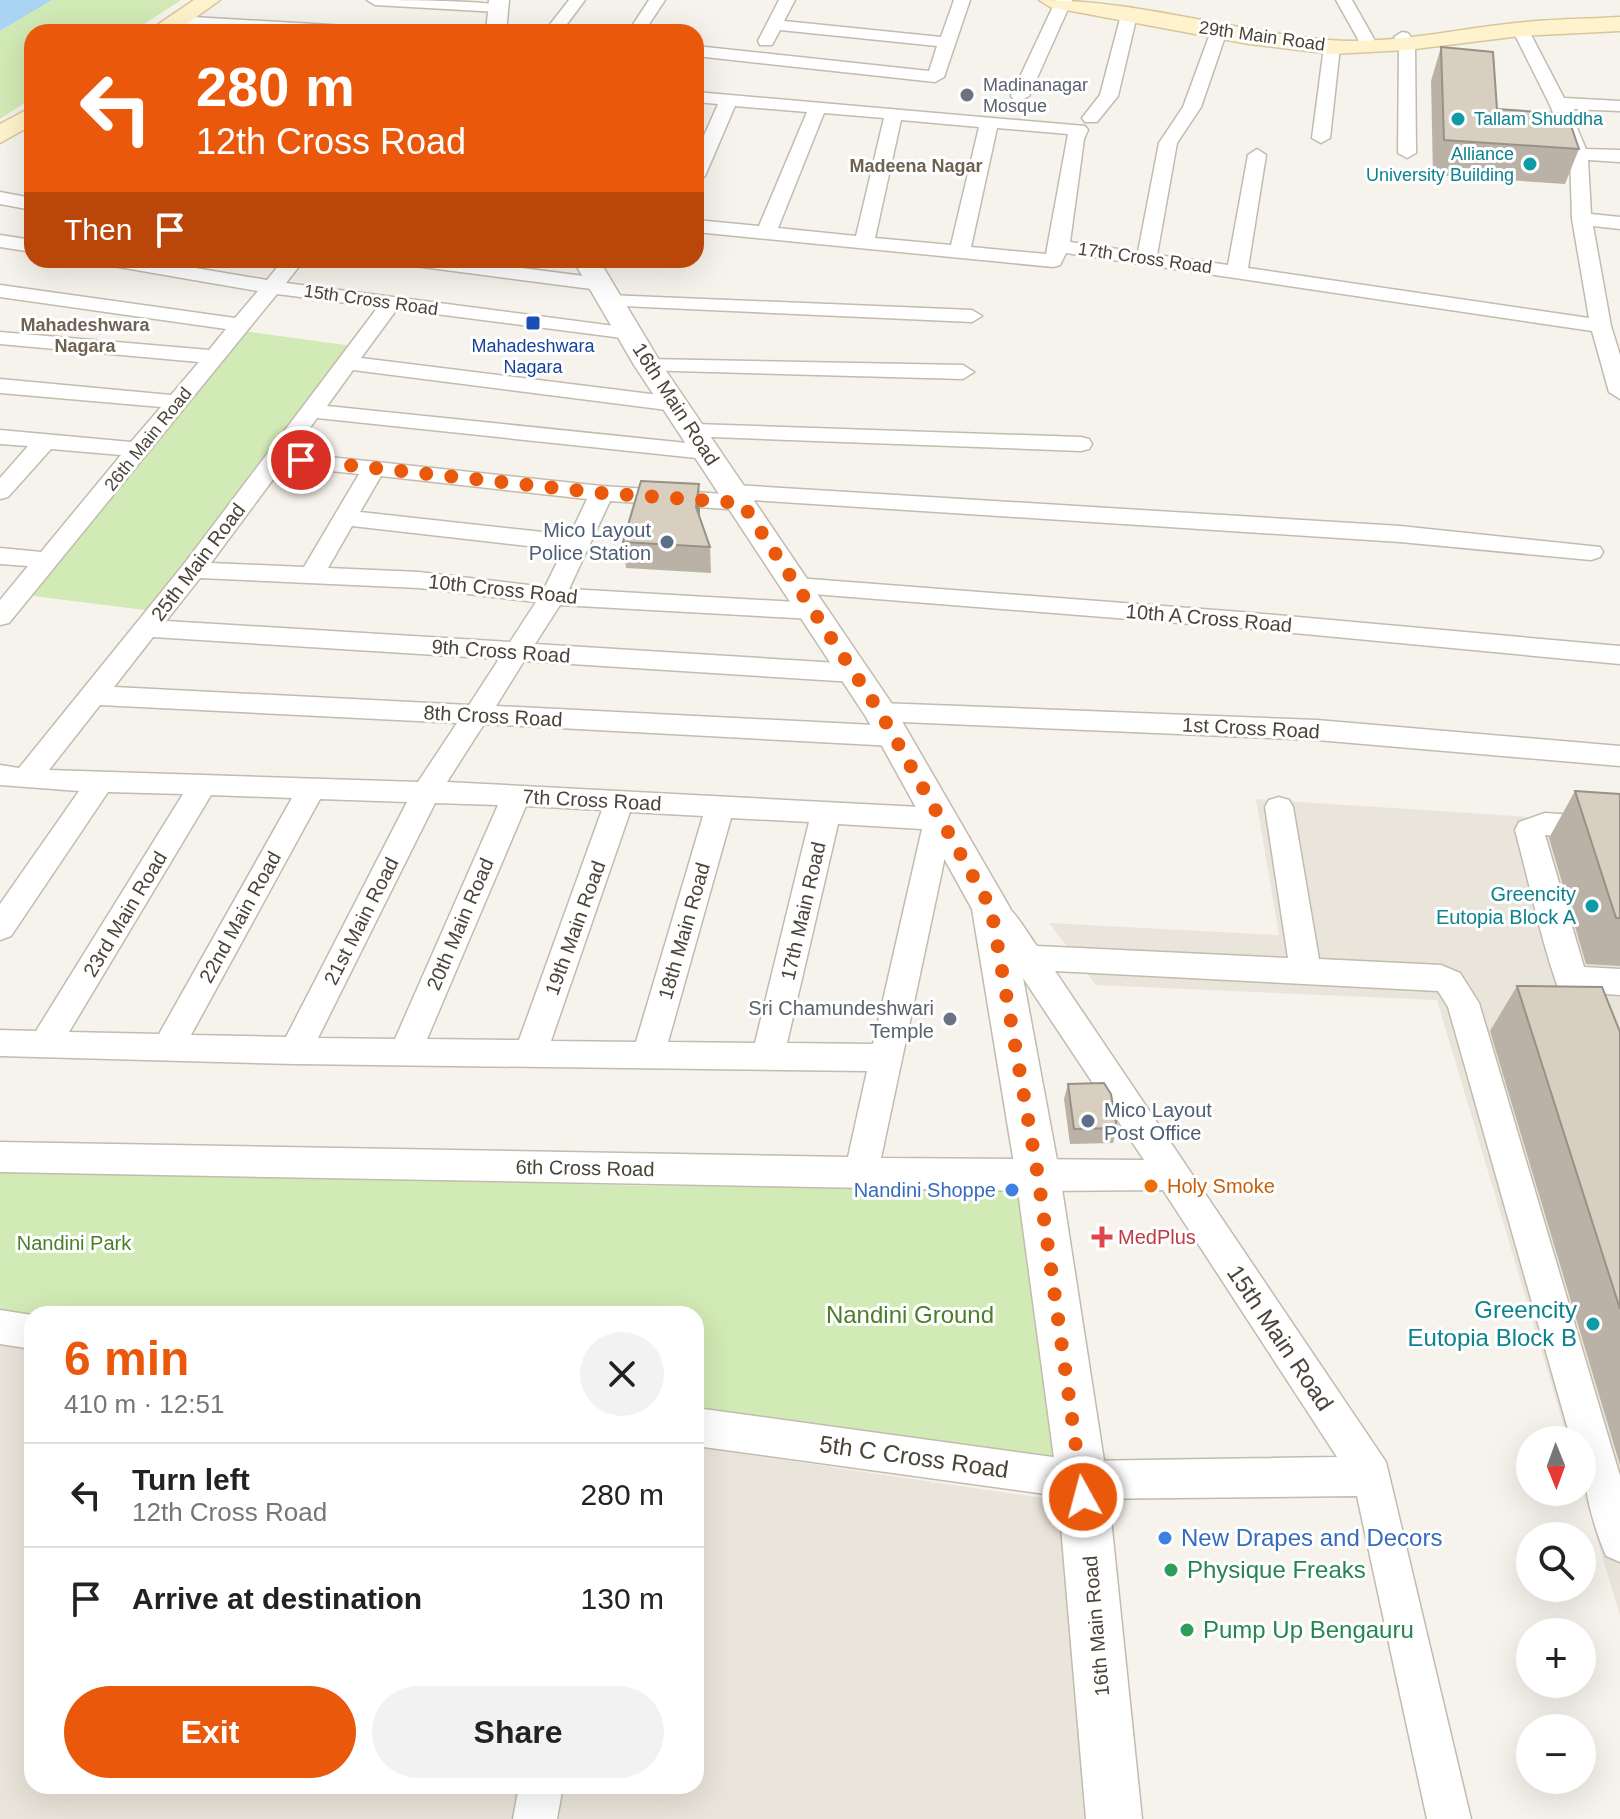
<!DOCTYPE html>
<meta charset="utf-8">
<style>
:root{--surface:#fff;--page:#f2f2f2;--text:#222;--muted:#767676;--line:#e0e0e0;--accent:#ea580c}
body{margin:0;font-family:Arial,sans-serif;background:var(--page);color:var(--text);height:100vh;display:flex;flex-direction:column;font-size:30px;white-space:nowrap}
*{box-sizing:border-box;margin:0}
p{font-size:26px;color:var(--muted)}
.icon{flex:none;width:44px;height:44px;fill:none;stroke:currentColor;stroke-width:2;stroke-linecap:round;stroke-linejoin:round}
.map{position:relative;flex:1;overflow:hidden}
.details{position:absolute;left:24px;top:1306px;width:680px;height:488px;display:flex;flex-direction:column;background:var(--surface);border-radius:24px;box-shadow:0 8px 32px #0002}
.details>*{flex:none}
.top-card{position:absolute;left:24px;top:24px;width:680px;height:244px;border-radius:24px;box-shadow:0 8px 32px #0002;background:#ea580c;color:#fff;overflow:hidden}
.needle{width:52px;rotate:179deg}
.fabs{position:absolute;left:1516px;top:1426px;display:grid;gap:16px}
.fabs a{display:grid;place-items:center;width:80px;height:80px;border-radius:50%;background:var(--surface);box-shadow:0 8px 32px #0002;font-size:40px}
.pin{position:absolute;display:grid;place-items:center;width:68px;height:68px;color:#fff;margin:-34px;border:4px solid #fff;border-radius:50%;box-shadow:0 2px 8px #0007}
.me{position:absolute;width:88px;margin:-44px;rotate:353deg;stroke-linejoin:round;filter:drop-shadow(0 0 6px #0008)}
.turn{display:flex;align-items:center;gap:28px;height:168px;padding:0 40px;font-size:36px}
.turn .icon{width:104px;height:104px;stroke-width:2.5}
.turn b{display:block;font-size:56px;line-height:68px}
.then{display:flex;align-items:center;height:76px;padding:0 40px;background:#0003;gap:16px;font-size:30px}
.round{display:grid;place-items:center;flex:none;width:84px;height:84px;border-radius:42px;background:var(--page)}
.head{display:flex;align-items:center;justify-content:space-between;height:136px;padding:0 40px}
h1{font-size:48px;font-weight:700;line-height:60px;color:var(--accent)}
.action{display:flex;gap:16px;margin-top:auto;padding:16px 40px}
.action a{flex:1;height:92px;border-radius:48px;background:var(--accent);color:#fff;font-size:32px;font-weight:700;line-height:92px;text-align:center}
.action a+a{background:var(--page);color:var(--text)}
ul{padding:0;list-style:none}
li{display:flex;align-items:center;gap:24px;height:104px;padding:0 40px;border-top:2px solid var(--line)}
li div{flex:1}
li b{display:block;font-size:30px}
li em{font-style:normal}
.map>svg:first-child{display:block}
.residential{fill:#eae5da}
.green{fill:#d2eab5}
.water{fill:#a9d4f2}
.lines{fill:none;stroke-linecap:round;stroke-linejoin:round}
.minor-casing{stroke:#c2bbae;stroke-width:3}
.tertiary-casing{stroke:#c2bbae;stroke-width:3}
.secondary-casing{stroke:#d6c79b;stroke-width:3}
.minor{fill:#fff;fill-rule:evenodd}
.tertiary{fill:#fff;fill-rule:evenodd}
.secondary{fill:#fff3cd;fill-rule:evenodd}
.wall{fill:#bab2a6}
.shaded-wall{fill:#979187}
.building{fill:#d8cfc1;stroke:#979187;stroke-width:2}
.route{stroke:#ea580c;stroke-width:14;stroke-dasharray:0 25.2}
.worship-dot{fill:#6b7280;stroke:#fff;stroke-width:3}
.culture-dot{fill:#0f9aa8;stroke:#fff;stroke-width:3}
.transit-dot{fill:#1a4fb4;stroke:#fff;stroke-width:3}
.service-dot{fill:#5c6f8a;stroke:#fff;stroke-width:3}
.food-dot{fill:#e8710a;stroke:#fff;stroke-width:3}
.shop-dot{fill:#3f7fe0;stroke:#fff;stroke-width:3}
.health-dot{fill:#e0444e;stroke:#fff;stroke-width:3}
.leisure-dot{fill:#2e9e5b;stroke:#fff;stroke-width:3}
.labels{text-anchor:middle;stroke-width:6;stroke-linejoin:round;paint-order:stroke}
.far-street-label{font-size:18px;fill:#4b4439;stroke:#fff}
.far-worship-label{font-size:18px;fill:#5b616d;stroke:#fff;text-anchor:start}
.far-culture-label{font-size:18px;fill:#0d838f;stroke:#fff;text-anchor:start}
.far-neighbourhood-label{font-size:18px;font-weight:bold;fill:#6e6250;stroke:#fff}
.far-transit-label{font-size:18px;fill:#164399;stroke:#fff}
.street-label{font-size:20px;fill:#4b4439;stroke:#fff}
.service-label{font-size:20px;fill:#4e5e75;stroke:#fff;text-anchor:end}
.culture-label{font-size:20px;fill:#0d838f;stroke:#fff;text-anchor:end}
.worship-label{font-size:20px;fill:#5b616d;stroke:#fff;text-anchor:end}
.food-label{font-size:20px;fill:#c56008;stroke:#fff;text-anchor:start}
.shop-label{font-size:20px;fill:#366cbe;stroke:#fff;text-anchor:end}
.health-label{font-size:20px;fill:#be3a42;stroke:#fff;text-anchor:start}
.park-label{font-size:20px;fill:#4a7f2a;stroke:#fff}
.near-culture-label{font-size:24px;fill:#0d838f;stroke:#fff;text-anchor:end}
.near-park-label{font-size:24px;fill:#4a7f2a;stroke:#fff}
.near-street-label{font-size:24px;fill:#4b4439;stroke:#fff}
.near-shop-label{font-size:24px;fill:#366cbe;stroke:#fff;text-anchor:start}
.near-leisure-label{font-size:24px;fill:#27864d;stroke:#fff;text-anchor:start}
</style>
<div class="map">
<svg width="1620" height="1819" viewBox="0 0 1620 1819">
<rect width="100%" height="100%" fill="#f6f3ec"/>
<g class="residential">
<path d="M 1256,799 L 1620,823 L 1620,1616 L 1582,1488 L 1582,1440 L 1568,1440 L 1437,1000 L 1096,985 L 1049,923 L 1279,935 Z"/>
<path d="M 0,1343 L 32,1348 L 32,1786 L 696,1786 L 696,1447 L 1063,1501 L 1089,1819 L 0,1819 Z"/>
</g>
<g class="green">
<path d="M 52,0 L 181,0 L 132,32 L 32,32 L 32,98 L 0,119 L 0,31 Z"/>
<path d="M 243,331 L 352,346 L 153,611 L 25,595 Z"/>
<path d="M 0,1169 L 650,1186 L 1025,1188 L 1066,1464 L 696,1417 L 696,1314 L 32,1314 L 32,1321 L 0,1317 Z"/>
</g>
<path class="water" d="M 0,0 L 52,0 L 0,31 Z"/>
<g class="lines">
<defs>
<g id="minor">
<path d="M 367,0 C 391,0 492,0 506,7 L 498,12 L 375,5 Z"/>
<path d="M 569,0 L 585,0 L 561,32 L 544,32 Z"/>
<path d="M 649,0 L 665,0 L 644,32 L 628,32 Z"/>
<path d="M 779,0 L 795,0 L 784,21 L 941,37 L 954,0 L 970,0 L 944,77 L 935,82 L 696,56 L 696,46 L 929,71 L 937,46 L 780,30 L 772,45 L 760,45 L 758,41 Z"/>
<path d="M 1056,0 L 1072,0 L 1029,96 L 1020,101 L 1014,100 L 1011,96 Z"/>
<path d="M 1336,0 L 1352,0 L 1378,46 L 1376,50 L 1364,50 Z"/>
<path d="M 1129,10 L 1137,15 L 1118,96 L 1097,122 L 1085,122 L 1082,118 L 1100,95 L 1121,15 Z"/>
<path d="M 176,16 L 364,27 L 372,32 L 280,32 L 170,24 L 170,18 Z"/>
<path d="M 1520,24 L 1528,29 L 1564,98 L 1620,101 L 1620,111 L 1569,109 L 1586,149 L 1620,150 L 1620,162 L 1588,160 L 1591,214 L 1620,217 L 1620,229 L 1593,226 L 1611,326 L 1620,355 L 1620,399 L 1609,392 L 1592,331 L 1066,253 L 1060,265 L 1053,267 L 696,232 L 696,220 L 759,226 L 807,112 L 735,106 L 705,176 L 696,182 L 696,154 L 718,104 L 696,102 L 696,92 L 1085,126 L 1088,130 L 1084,139 L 1070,242 L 1138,252 L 1159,143 L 1183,107 L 1211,31 L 1219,26 L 1227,31 L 1201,107 L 1177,143 L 1157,255 L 1228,265 L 1248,155 L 1257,149 L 1266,155 L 1248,268 L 1589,318 L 1572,219 L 1570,154 L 1549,103 L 1512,29 ZM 824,113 L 884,118 L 856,236 L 778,228 ZM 901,120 L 979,127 L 951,245 L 875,238 ZM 997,128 L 1068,134 L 1046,254 L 971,247 Z"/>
<path d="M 1402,32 L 1408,33 L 1415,43 L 1416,153 L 1407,158 L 1398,153 L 1399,44 L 1394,37 Z"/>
<path d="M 1332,42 L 1340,47 L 1330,138 L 1321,143 L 1312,138 L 1324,47 Z"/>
<path d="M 0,192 L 32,198 L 32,210 L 0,204 Z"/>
<path d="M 0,235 L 32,240 L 32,252 L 0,247 Z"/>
<path d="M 103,260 L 148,260 L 267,280 L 283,260 L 304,260 L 286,283 L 637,329 L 641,333 L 630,339 L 397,309 L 361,358 L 675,397 L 683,399 L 686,404 L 683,409 L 675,411 L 353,370 L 327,406 L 706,445 L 714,447 L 717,452 L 714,457 L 706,459 L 317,418 L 292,453 L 602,486 L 724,494 L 726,487 L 734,485 L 1400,526 L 1600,547 L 1603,552 L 1600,557 L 1591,560 L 1400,542 L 752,500 L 750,508 L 742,510 L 610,501 L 569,589 L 814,603 L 823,605 L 827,611 L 823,617 L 814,619 L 560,605 L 535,644 L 854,664 L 863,667 L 867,673 L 863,679 L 854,682 L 524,661 L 496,706 L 894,726 L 904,729 L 908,736 L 904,743 L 894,746 L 484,724 L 447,782 L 939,808 L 949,812 L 953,819 L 881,1158 L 1144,1160 L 977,909 L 981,901 C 1008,892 1023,928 1037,946 L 1288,958 L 1265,807 L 1269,800 L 1279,797 L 1289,800 L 1293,807 L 1319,959 L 1441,965 L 1460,973 L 1479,1003 L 1620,1476 L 1620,1562 L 1606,1556 C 1590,1518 1582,1481 1582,1440 L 1571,1440 L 1448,1007 L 1438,991 L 1055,971 L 1386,1462 L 1471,1819 L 1427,1819 L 1357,1496 L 1082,1499 L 696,1446 L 696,1408 L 1082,1461 L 1337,1457 L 1163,1190 L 1038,1191 L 0,1172 L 0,1142 L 848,1157 L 867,1071 L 295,1064 L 0,1056 L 0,1030 L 36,1031 L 183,794 L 108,792 L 11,936 L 0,940 L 0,904 L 79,791 L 0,785 L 0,765 L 19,768 L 184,564 L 378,307 L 277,294 L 9,623 L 0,625 L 0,600 L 28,566 L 0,564 L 0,548 L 41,552 L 121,455 L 51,449 L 8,497 L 0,499 L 0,478 L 28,446 L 0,444 L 0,430 L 131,442 L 161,407 L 0,393 L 0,379 L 171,395 L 199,362 L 0,344 L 0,332 L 209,350 L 226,329 L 0,297 L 0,285 L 235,318 L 258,291 L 113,266 ZM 283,466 L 359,474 L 304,567 L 211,563 ZM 381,476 L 587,499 L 570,535 L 360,512 ZM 352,526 L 563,550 L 545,587 L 419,572 L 328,568 ZM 200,578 L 419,588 L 536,602 L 510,642 L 166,621 ZM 153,637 L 499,659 L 469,705 L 114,687 ZM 100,705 L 457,723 L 418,782 L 49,770 ZM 211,795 L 292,798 L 159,1034 L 69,1032 ZM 320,799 L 407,802 L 286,1037 L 191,1035 ZM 435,803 L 498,805 L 395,1039 L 318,1038 ZM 526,806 L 602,810 L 519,1040 L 427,1039 ZM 630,812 L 703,816 L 636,1042 L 551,1041 ZM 731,818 L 809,822 L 755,1043 L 668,1042 ZM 838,824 L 922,829 L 873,1044 L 787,1043 Z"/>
<path d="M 405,260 L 461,260 L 599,278 L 609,284 L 599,290 L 415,266 Z"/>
<path d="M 608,295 L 972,310 L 982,316 L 972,322 L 601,305 L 598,301 L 601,297 Z"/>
<path d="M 648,359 L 963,365 L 974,372 L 963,379 L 640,370 L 637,365 L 640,360 Z"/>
<path d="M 694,424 L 1081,437 L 1089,439 L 1092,444 L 1089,449 L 1081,451 L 686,436 L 683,431 L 686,426 Z"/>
<path d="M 797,578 L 1241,612 L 1620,646 L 1620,664 L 1241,628 L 788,592 L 784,586 L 788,580 Z"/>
<path d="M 880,703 L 1317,720 L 1620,746 L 1620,766 L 1317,740 L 880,721 L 870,719 L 867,712 L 870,705 Z"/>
<path d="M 1545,813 L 1620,818 L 1620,840 L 1545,835 L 1584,967 L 1620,969 L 1620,995 L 1593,993 L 1605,1026 L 1600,1035 L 1589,1039 L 1578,1035 C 1547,974 1533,896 1515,830 L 1519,822 Z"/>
<path d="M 0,1310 L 32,1315 L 32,1349 L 0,1344 Z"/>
<path d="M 519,1786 L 563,1786 L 557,1819 L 513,1819 Z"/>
</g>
<g id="tertiary">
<path d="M 489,0 L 509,0 L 506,32 L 486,32 Z"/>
<path d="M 573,260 L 599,260 L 662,365 L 892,704 L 1010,908 L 1060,1176 L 1107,1480 L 1142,1819 L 1086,1819 L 1057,1480 L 1016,1176 L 972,909 L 866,717 L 634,365 Z"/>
</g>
<g id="secondary">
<path d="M 194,0 L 220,0 L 175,32 L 147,32 Z"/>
<path d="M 1039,0 C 1136,0 1231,31 1328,40 C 1390,45 1455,29 1516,23 C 1551,19 1586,19 1620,17 L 1620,31 L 1520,36 L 1407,50 L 1332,54 L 1249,44 L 1050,7 Z"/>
<path d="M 32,107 L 32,125 L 0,143 L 0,124 Z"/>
</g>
</defs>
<use href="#minor" class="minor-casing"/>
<use href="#tertiary" class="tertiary-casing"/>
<use href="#secondary" class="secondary-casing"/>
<use href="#minor" class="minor"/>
<use href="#tertiary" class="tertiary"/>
<use href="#secondary" class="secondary"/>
</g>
<g class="wall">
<path d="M 1441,47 L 1497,109 L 1579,149 L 1565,184 L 1433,175 L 1431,81 Z"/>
<path d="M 700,510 L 700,517 L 710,547 L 711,573 L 626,568 L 623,542 Z"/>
<path d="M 1575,791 L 1620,794 L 1620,966 L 1586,964 L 1549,838 Z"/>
<path d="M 1517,986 L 1620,1032 L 1620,1465 L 1490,1031 Z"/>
<path d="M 1068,1084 L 1117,1128 L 1113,1143 L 1070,1144 L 1064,1099 Z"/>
</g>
<path class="shaded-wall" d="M 699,484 L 700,510 L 698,533 L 696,507 Z"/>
<g class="building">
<path d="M 1441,47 L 1493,52 L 1497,109 L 1567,114 L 1579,149 L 1444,140 Z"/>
<path d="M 641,481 L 699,484 L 696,507 L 710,547 L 623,542 Z"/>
<path d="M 1575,791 L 1620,794 L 1620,918 L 1616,918 Z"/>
<path d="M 1517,986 L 1602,987 L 1620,1032 L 1620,1309 Z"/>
<path d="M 1104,1083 L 1111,1094 L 1117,1128 L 1074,1129 L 1068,1084 Z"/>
</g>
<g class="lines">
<path class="route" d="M 301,460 L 602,493 L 742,503 L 880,712 L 991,908 L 1038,1176 L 1083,1497"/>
</g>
<g class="worship-dot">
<circle cx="967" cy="95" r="8"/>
<circle cx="950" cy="1019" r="8"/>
</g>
<g class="culture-dot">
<circle cx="1458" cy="119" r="8"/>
<circle cx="1530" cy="164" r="8"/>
<circle cx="1592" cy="906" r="8"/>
<circle cx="1593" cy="1324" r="8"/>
</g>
<rect class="transit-dot" x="525" y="315" width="16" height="16" rx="4"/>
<g class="service-dot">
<circle cx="667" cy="542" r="8"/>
<circle cx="1088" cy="1121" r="8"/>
</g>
<circle class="food-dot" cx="1151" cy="1186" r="8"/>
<g class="shop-dot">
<circle cx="1012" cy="1190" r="8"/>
<circle cx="1165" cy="1538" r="8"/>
</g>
<path class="health-dot" d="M1098 1225h8v8h8v8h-8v8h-8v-8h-8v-8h8z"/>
<g class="leisure-dot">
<circle cx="1171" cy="1570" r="8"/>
<circle cx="1187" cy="1630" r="8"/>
</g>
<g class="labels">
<g class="far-street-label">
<text transform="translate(1262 36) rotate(8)" y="6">29th Main Road</text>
<text transform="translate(1145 258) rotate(8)" y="6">17th Cross Road</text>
<text transform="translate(371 300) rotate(8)" y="6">15th Cross Road</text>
<text transform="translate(148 439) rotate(-51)" y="6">26th Main Road</text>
</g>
<g class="far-worship-label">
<text x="983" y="91">Madinanagar<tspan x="983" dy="21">Mosque</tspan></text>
</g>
<g class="far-culture-label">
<text x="1474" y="125">Tallam Shuddha</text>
<text x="1514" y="160" text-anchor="end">Alliance<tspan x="1514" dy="21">University Building</tspan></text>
</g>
<g class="far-neighbourhood-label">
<text x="916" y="172">Madeena Nagar</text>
<text x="85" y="331">Mahadeshwara<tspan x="85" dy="21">Nagara</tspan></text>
</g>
<g class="far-transit-label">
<text x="533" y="352">Mahadeshwara<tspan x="533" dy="21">Nagara</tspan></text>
</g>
<g class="street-label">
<text transform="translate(676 404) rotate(57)" y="7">16th Main Road</text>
<text transform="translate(198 562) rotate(-53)" y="7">25th Main Road</text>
<text transform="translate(503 589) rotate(6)" y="7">10th Cross Road</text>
<text transform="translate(1209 618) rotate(5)" y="7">10th A Cross Road</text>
<text transform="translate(501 651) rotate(4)" y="7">9th Cross Road</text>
<text transform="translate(493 716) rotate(3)" y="7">8th Cross Road</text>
<text transform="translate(1251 728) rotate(3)" y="7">1st Cross Road</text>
<text transform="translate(592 800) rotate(3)" y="7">7th Cross Road</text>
<text transform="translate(803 911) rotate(-77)" y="7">17th Main Road</text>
<text transform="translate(125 914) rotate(-59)" y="7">23rd Main Road</text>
<text transform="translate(240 917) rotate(-61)" y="7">22nd Main Road</text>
<text transform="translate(361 921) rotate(-63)" y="7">21st Main Road</text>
<text transform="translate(460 924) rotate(-67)" y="7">20th Main Road</text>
<text transform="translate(575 928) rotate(-70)" y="7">19th Main Road</text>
<text transform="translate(684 931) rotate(-74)" y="7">18th Main Road</text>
<text transform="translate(585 1168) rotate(1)" y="7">6th Cross Road</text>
<text transform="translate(1096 1626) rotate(-95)" y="7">16th Main Road</text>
</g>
<g class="service-label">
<text x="651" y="537">Mico Layout<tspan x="651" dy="23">Police Station</tspan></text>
<text x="1104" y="1117" text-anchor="start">Mico Layout<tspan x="1104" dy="23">Post Office</tspan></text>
</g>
<g class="culture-label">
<text x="1576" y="901">Greencity<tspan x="1576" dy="23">Eutopia Block A</tspan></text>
</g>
<g class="worship-label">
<text x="934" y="1015">Sri Chamundeshwari<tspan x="934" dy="23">Temple</tspan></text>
</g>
<g class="food-label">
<text x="1167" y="1193">Holy Smoke</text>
</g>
<g class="shop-label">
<text x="996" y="1197">Nandini Shoppe</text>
</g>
<g class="health-label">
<text x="1118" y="1244">MedPlus</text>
</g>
<g class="park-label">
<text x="74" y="1250">Nandini Park</text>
</g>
<g class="near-culture-label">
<text x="1577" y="1318">Greencity<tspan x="1577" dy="28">Eutopia Block B</tspan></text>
</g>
<g class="near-park-label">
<text x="910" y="1323">Nandini Ground</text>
</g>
<g class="near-street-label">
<text transform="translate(1280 1338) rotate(56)" y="8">15th Main Road</text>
<text transform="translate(914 1457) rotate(8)" y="8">5th C Cross Road</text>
</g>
<g class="near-shop-label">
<text x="1181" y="1546">New Drapes and Decors</text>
</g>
<g class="near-leisure-label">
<text x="1187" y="1578">Physique Freaks</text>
<text x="1203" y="1638">Pump Up Bengauru</text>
</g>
</g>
</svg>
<div class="fabs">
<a><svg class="needle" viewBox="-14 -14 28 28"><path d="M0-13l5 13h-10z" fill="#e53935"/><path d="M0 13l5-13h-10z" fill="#767676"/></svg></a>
<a><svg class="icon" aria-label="search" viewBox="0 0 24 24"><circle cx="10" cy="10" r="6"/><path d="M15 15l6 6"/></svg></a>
<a>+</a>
<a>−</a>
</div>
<div class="pin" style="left:301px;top:460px;background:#d93025"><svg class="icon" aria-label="arrive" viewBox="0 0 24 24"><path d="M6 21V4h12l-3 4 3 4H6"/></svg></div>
<svg class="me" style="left:1083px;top:1497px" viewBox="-20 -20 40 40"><circle r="17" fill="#ea580c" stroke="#fff" stroke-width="3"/><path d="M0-11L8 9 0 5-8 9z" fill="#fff"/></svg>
<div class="top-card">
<div class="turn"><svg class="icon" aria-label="left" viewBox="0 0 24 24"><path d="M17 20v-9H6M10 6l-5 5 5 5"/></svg><div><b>280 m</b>12th Cross Road</div></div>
<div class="then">Then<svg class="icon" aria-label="arrive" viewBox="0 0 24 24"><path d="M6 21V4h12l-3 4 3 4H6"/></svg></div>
</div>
<section class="details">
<div class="head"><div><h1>6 min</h1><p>410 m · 12:51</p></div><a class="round"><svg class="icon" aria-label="close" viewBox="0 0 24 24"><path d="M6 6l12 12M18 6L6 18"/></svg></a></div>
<ul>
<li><svg class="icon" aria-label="left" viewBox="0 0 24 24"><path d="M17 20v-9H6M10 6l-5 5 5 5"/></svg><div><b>Turn left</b><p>12th Cross Road</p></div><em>280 m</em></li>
<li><svg class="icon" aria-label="arrive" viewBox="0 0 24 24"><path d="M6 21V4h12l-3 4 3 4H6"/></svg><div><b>Arrive at destination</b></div><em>130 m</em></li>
</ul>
<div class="action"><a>Exit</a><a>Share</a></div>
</section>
</div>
